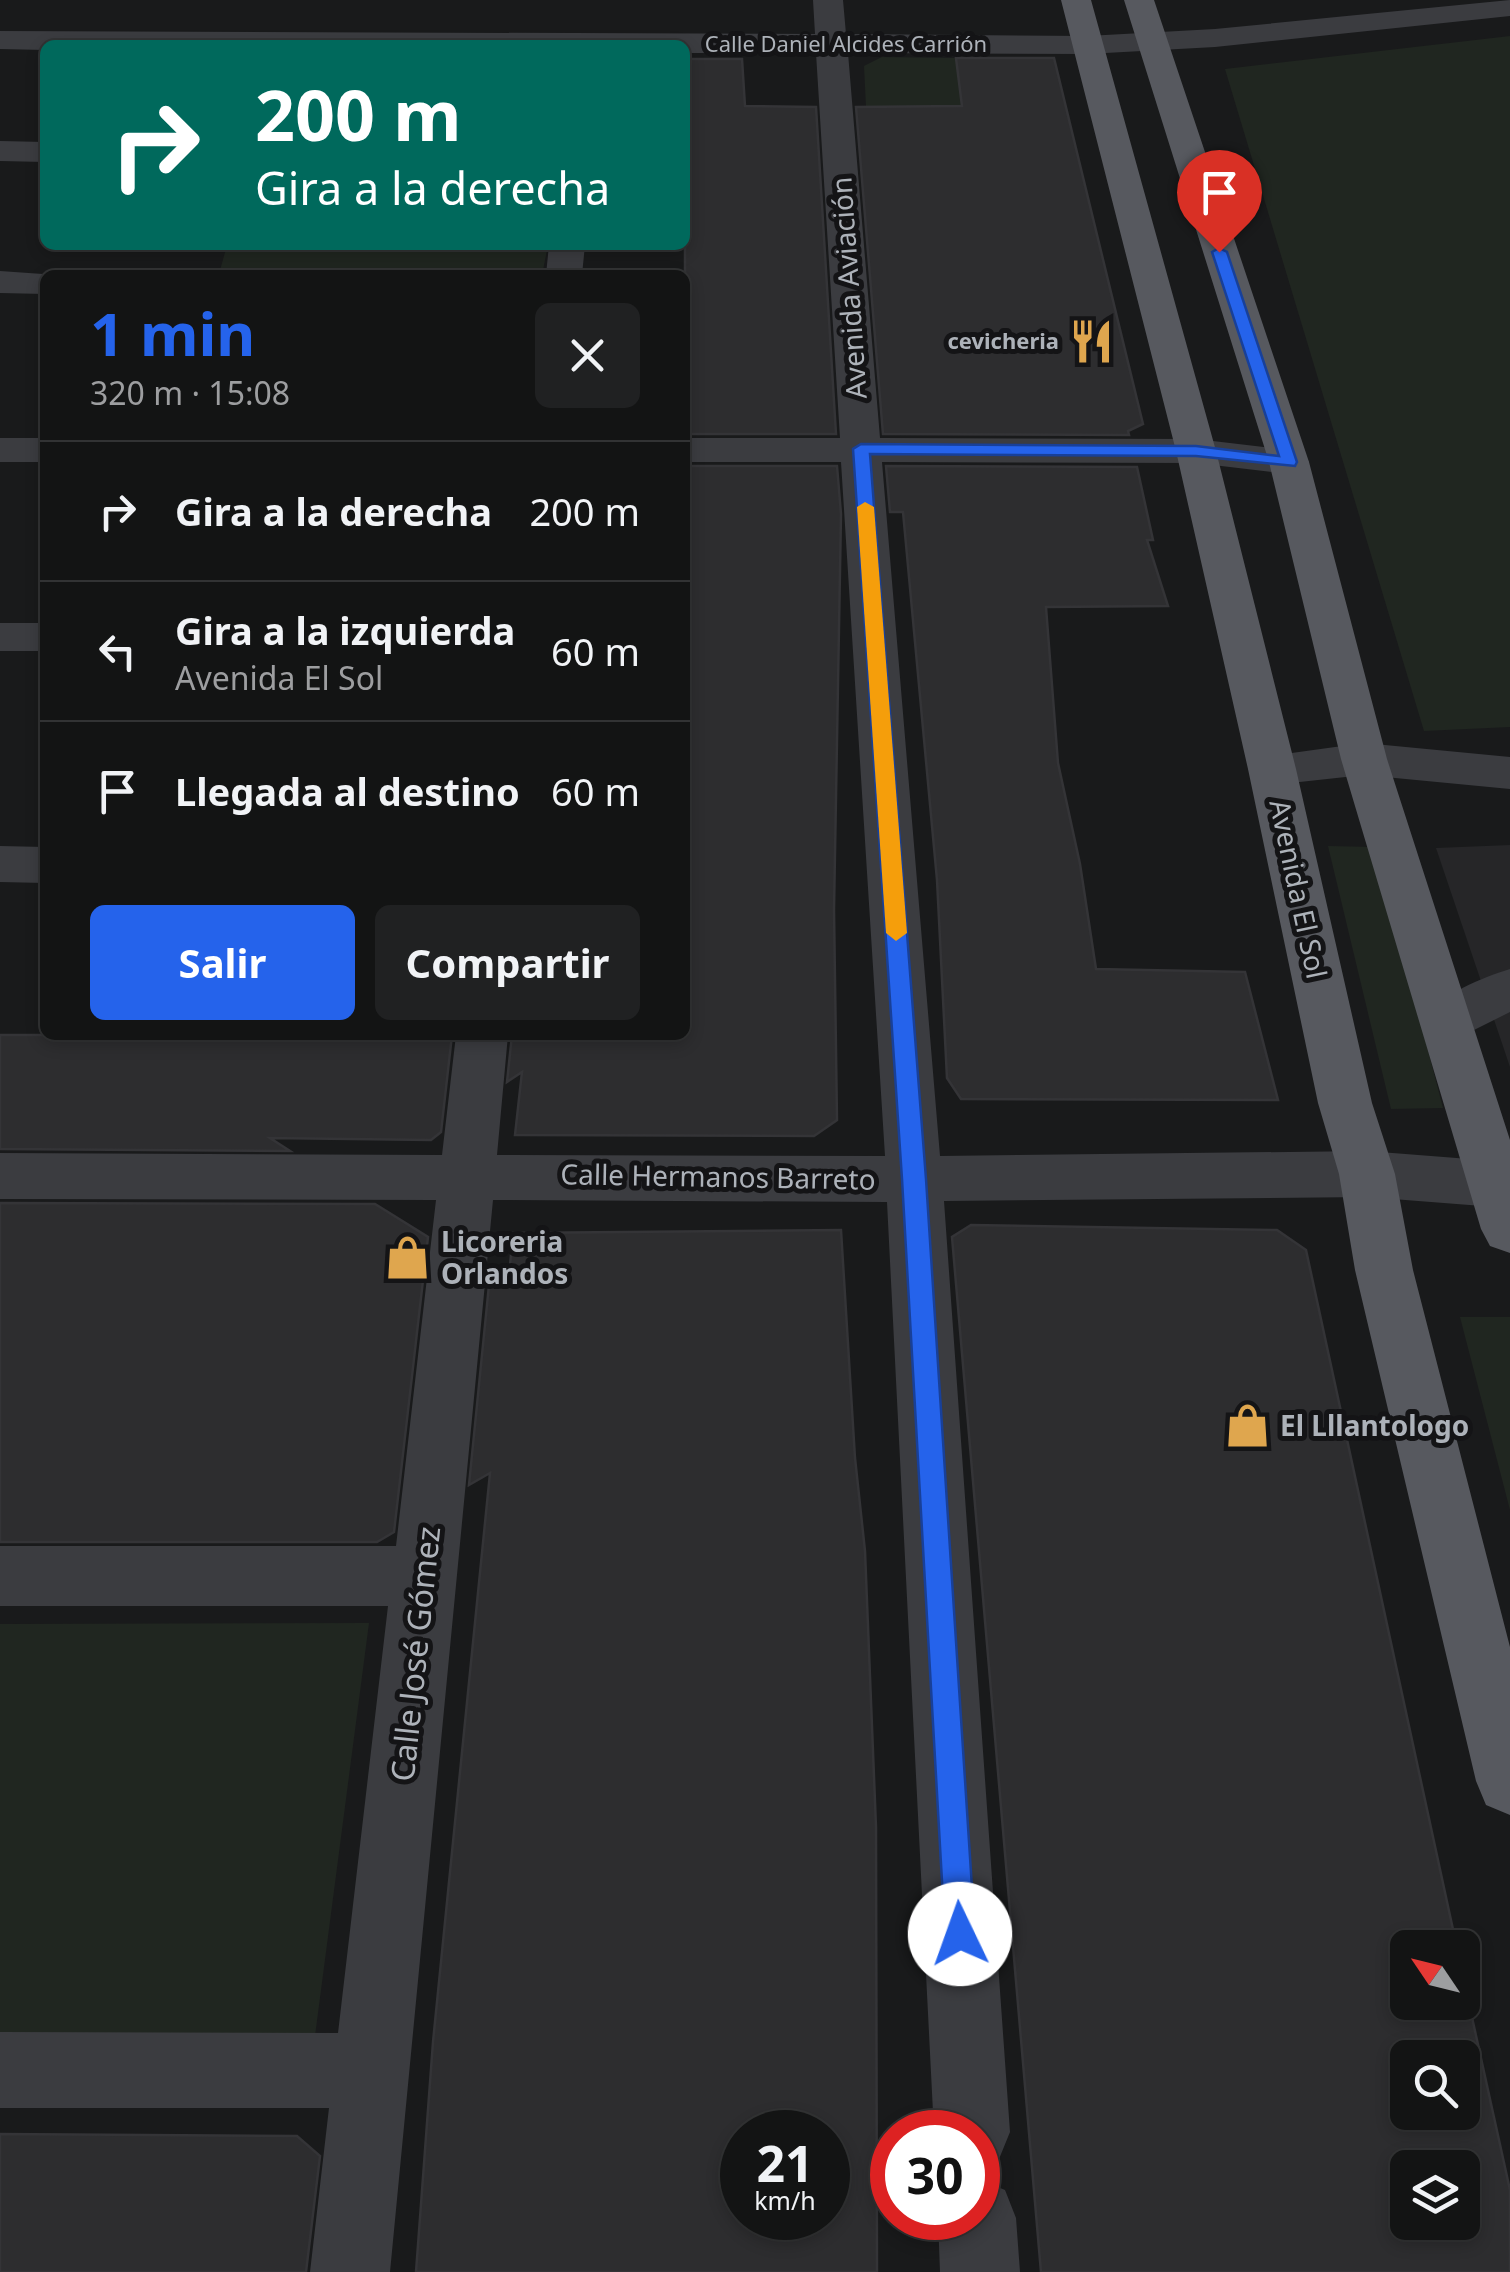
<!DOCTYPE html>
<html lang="es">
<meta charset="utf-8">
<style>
:root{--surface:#131414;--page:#202122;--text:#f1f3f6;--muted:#9d9ea0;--line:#323334;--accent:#2563eb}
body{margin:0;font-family:"Noto Sans",sans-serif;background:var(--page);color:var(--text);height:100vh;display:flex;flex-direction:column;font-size:38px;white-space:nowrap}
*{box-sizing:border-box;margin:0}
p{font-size:32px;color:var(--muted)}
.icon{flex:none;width:55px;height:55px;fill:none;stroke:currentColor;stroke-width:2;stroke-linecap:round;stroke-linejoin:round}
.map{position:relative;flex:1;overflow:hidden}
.details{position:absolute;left:40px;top:270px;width:650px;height:770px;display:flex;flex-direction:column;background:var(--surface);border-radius:15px;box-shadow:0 5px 15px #0003,0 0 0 2px var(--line)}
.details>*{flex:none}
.hud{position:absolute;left:40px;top:40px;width:650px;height:210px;border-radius:15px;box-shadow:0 5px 15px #0003,0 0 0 2px var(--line);background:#00695c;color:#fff;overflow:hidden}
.needle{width:65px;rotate:305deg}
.controls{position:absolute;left:1390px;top:1930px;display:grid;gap:20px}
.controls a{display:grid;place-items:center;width:90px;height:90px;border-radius:15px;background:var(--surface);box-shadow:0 5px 15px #0003,0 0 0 2px var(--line);font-size:50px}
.speed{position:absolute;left:720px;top:2110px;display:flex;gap:20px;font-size:50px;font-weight:700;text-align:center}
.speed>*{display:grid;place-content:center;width:130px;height:130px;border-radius:50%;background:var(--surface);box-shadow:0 5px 15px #0003,0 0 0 2px var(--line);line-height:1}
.speed small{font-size:25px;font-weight:400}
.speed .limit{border:15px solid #d22;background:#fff;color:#111}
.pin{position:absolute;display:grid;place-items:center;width:85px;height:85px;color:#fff;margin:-102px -42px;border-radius:50% 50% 50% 0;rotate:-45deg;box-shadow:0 0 10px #0007}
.pin .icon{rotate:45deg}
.me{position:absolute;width:110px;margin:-55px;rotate:357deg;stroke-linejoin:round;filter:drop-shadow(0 0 8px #0008)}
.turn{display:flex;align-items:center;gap:35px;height:210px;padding:0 50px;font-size:45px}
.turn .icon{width:130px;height:130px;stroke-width:2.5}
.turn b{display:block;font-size:70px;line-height:85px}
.round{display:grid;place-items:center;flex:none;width:105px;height:105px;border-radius:15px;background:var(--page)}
.headline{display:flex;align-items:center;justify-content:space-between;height:170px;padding:0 50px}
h1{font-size:60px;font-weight:700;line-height:75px;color:var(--accent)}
.action{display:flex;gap:20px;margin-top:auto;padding:20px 50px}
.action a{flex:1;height:115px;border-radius:15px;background:var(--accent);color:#fff;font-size:40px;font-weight:700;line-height:115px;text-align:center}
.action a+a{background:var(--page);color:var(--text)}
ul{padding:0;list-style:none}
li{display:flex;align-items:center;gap:30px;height:140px;padding:0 50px;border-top:2px solid var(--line)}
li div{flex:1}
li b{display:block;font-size:38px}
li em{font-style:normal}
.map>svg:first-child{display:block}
.built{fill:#262628}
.green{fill:#202620}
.building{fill:#2d2d2f;stroke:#343437;stroke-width:2.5;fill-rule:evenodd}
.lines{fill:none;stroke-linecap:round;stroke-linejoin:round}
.minor{fill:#3b3c40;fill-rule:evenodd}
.major{fill:#57595f;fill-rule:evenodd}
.route{fill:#2563eb;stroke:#184099;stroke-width:2.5}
.slow{fill:#f59e0b}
.labels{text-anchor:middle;stroke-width:10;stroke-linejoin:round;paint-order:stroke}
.far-street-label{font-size:22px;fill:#adb2b9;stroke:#141416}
.far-poi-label{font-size:22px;font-weight:bold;fill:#adb2b9;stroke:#141416;text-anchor:end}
.street-label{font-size:28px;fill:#adb2b9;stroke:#141416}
.poi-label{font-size:28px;font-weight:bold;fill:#adb2b9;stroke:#141416;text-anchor:start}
.near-street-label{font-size:32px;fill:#adb2b9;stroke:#141416}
</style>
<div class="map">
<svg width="1510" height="2272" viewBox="0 0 1510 2272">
<rect width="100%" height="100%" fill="#191a1b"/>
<path class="built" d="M 1510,845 L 1510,1067 L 1436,848 Z"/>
<g class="green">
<path d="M 1510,36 L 1510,727 L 1424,731 L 1225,69 Z"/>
<path d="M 882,57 L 957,58 L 965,106 L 866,107 L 864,66 Z"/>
<path d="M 227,245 L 548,245 L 542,275 L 219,274 Z"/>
<path d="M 1328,846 L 1375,847 L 1443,1108 L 1391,1109 Z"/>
<path d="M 1460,1317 L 1510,1317 L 1510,1510 Z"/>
<path d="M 369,1623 L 315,2036 L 0,2037 L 0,1624 Z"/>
</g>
<g class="building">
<path d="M 956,58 L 1054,58 L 1143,424 L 1128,431 L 1129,435 L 883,434 L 856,107 L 962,106 Z"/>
<path d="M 685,59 L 742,59 L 745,106 L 816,107 L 836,434 L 685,434 Z"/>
<path d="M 685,466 L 837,466 L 841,514 L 834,910 L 837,1120 L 814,1136 L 515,1135 L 522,1072 L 507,1082 L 512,1035 L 685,1035 Z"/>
<path d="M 886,466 L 1137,467 L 1153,540 L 1147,540 L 1168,606 L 1046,607 L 1058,763 L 1080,864 L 1096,969 L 1245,972 L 1278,1100 L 961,1099 L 947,1078 L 937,880 L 903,512 L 890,512 Z"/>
<path d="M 0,1035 L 452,1035 L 441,1132 L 431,1140 L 270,1138 L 290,1151 L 0,1149 Z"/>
<path d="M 0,1203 L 375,1204 L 428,1237 L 394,1532 L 377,1542 L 0,1542 Z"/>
<path d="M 971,1225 L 1277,1230 L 1306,1250 L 1457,1948 L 1408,1948 L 1408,2002 L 1462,2002 L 1462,1972 L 1510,2190 L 1510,2272 L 1041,2272 L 952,1237 ZM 1408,2058 L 1462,2058 L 1462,2112 L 1408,2112 ZM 1408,2168 L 1462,2168 L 1462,2222 L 1408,2222 Z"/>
<path d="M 841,1230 L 855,1458 L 865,1551 L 876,1827 L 877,2272 L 416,2272 L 433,2042 L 490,1473 L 469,1485 L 490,1275 L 508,1287 L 513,1233 ZM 742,2132 L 828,2132 L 828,2218 L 742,2218 Z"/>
<path d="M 0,2134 L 297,2136 L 320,2156 L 306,2272 L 0,2272 Z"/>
</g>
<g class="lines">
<g class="minor">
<path d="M 813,0 L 843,0 L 846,34 L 1087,36 L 1215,29 L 1510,0 L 1510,16 L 1215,47 L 1087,54 L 848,53 L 880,438 L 1196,439 L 1289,450 L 1303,453 L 1309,462 L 1303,471 L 1289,474 L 1196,463 L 882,462 L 940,1156 L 1367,1151 L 1495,1161 L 1510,1166 L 1510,1202 L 1495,1207 L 1367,1197 L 944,1201 L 1010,2132 L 999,2159 L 978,2168 L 978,2132 L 934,2132 L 887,1202 L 493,1200 L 390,2272 L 310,2272 L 329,2108 L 0,2108 L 0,2032 L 338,2033 L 388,1606 L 0,1606 L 0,1546 L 396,1546 L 436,1200 L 0,1199 L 0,1153 L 442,1155 L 456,1035 L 508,1035 L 497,1155 L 885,1156 L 841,462 L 685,462 L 685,438 L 840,438 L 816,53 L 685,53 L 685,45 L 45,45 L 45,50 L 0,49 L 0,31 L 815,34 Z"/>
<path d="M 0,141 L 45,142 L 45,162 L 0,161 Z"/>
<path d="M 549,245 L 585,245 L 582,275 L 546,275 Z"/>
<path d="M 0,271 L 57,275 L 45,275 L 45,294 L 0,293 Z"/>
<rect x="0" y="438" width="45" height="24"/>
<rect x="0" y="623" width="45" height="28"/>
<path d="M 1364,743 L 1510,757 L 1510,789 L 1364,775 L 1272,785 L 1255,780 L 1248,769 L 1255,758 Z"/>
<path d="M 0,846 L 45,847 L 45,883 L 0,882 Z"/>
<path d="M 1510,969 L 1510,1012 L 1448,1043 L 1429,1037 L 1422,1023 C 1436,996 1481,978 1510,969 Z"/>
<path d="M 978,2179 L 1005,2190 L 1016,2218 L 1020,2272 L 940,2272 L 938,2218 L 978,2218 Z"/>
</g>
<g class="major">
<path d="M 1061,0 L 1091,0 L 1216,451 L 1296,769 L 1372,1103 L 1395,1174 L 1413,1270 L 1510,1647 L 1510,1815 L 1486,1805 L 1476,1781 L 1355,1270 L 1339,1174 L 1318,1103 L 1248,769 L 1176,451 Z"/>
<path d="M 1124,0 L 1154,0 L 1309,462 L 1387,759 L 1510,1140 L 1510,1253 L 1490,1246 L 1481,1229 L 1341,759 L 1269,462 Z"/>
</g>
</g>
<path class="route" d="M 1219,248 L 1227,252 L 1297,462 L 1295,466 L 1196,456 L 870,454 L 926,1179 L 975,1934 L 970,1944 L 960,1949 L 949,1944 L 945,1934 L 902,1179 L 853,449 L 861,444 L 1196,446 L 1279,456 L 1212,252 Z"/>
<path class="slow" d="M 865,502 L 874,507 L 907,933 L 896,941 L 886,933 L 857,507 Z"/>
<defs>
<symbol id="restaurant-bare" viewBox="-9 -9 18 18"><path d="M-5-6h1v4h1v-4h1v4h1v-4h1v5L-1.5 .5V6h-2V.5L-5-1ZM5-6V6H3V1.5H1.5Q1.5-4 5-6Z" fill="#dfa64e" stroke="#141416" stroke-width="2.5" paint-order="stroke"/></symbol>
<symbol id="shop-bare" viewBox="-9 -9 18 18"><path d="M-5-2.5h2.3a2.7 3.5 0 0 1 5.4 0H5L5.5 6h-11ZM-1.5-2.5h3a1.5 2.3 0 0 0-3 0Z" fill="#dfa64e" stroke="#141416" stroke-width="2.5" paint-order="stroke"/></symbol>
</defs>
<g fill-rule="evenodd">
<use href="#restaurant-bare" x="1060" y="310" width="63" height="63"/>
<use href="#shop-bare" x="376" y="1226" width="63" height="63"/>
<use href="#shop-bare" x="1216" y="1394" width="63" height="63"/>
</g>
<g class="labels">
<g class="far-street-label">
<text x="846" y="52">Calle Daniel Alcides Carrión</text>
</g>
<g class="far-poi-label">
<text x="1059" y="349">cevicheria</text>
</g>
<g class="street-label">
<text transform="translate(849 288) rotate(-94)" y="10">Avenida Aviación</text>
<text transform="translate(1298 889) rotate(78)" y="10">Avenida El Sol</text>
<text transform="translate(718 1177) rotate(1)" y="10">Calle Hermanos Barreto</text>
</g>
<g class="poi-label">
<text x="441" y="1252">Licoreria<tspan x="441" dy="32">Orlandos</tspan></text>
<text x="1280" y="1436">El Lllantologo</text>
</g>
<g class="near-street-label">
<text transform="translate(416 1654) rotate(-84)" y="11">Calle José Gómez</text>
</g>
</g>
</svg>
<div class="controls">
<a><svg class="needle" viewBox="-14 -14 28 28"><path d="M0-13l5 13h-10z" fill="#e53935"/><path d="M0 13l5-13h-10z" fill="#9d9ea0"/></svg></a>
<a><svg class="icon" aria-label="search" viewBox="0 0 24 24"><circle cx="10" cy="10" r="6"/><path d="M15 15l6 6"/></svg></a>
<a><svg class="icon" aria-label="layers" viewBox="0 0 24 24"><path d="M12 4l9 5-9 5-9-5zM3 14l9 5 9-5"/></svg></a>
</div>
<div class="speed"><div>21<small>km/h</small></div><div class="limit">30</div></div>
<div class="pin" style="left:1219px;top:252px;background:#d93025"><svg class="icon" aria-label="arrive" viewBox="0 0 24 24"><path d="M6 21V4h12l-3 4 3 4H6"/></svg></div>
<svg class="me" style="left:960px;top:1934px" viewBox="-20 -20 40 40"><circle r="19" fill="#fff"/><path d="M0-13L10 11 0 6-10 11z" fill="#2563eb"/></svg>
<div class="hud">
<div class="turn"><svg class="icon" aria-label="right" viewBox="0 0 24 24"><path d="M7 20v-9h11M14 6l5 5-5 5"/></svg><div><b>200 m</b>Gira a la derecha</div></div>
</div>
<section class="details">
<div class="headline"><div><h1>1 min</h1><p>320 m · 15:08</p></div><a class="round"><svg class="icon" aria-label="close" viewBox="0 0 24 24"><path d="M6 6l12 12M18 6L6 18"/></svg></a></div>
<ul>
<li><svg class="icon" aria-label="right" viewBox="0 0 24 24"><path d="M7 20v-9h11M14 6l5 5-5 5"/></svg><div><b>Gira a la derecha</b></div><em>200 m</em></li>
<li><svg class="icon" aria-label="left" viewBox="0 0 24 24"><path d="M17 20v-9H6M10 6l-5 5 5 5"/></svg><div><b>Gira a la izquierda</b><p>Avenida El Sol</p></div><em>60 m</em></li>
<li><svg class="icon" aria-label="arrive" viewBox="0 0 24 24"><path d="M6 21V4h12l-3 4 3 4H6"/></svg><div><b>Llegada al destino</b></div><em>60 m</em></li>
</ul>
<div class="action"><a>Salir</a><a>Compartir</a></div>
</section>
</div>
